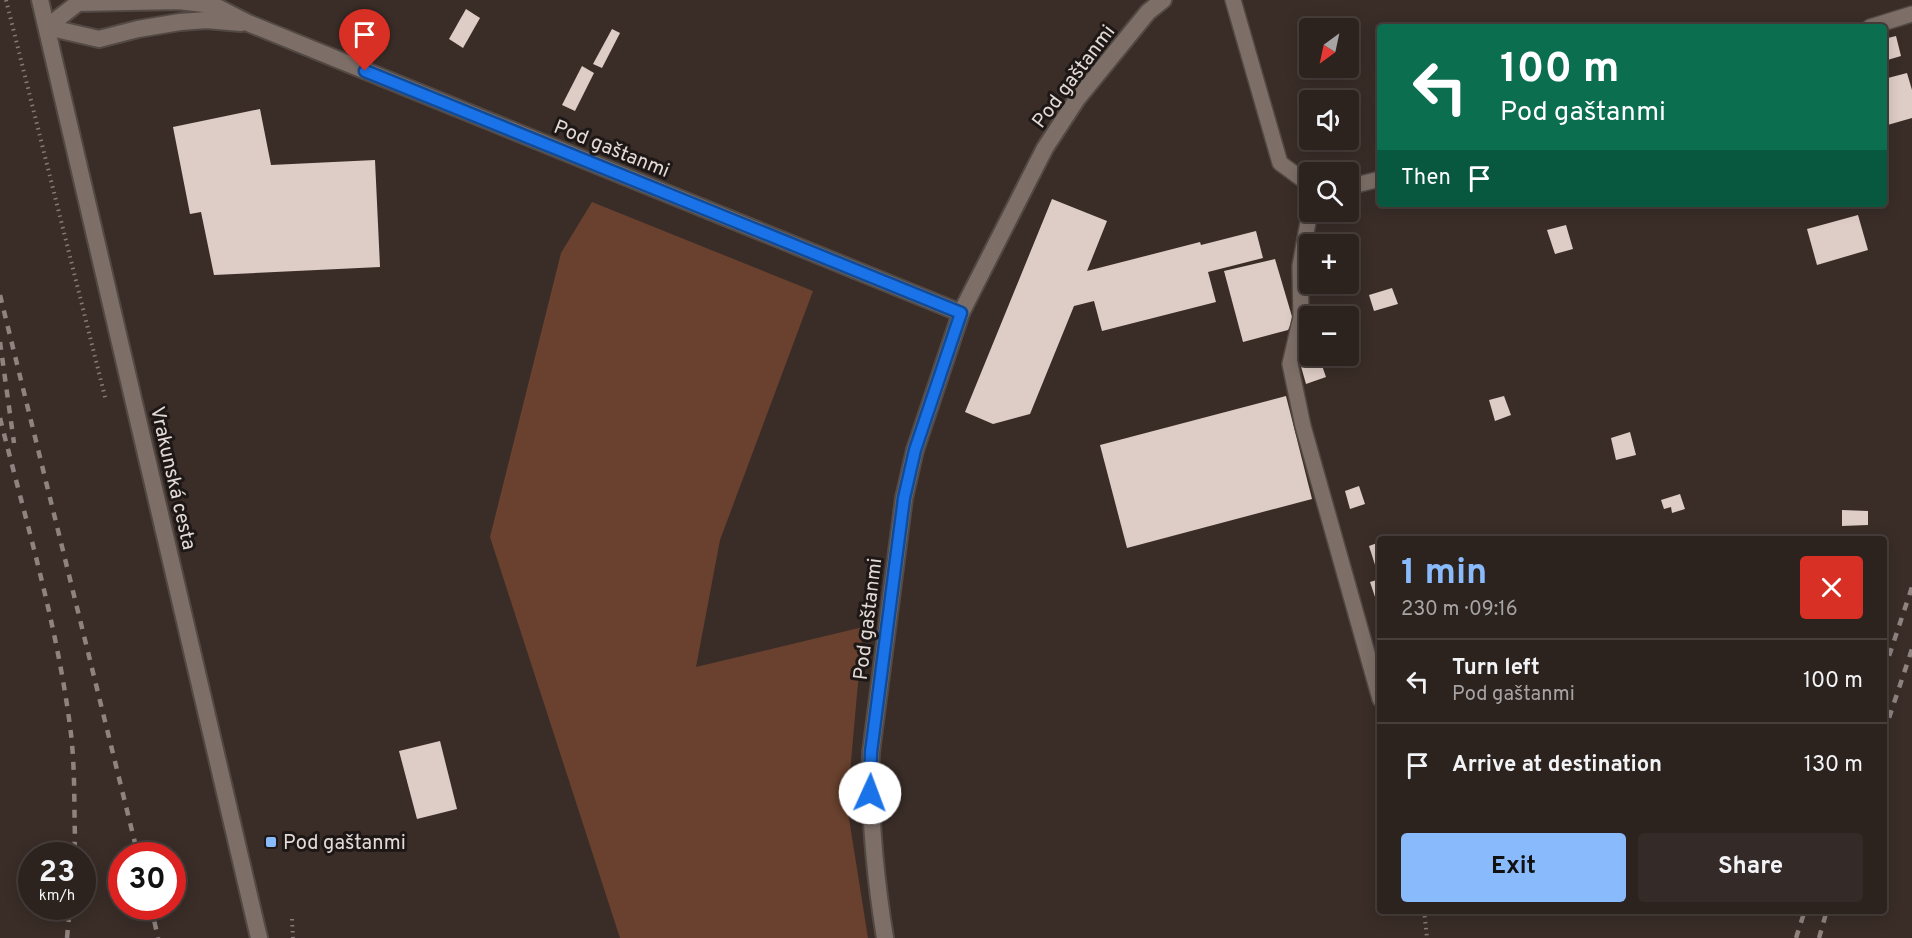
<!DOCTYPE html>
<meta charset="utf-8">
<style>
:root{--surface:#2c221e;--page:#342a27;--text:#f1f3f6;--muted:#a6a4a4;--line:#483f3c;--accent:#89bafc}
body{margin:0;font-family:Overpass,sans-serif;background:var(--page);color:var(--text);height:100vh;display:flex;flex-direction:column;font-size:22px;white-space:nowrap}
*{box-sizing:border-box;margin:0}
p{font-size:20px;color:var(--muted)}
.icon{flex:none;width:33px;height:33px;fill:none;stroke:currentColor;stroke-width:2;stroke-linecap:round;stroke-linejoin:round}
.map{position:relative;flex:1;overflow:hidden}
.details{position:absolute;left:1377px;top:536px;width:510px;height:378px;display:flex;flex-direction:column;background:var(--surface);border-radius:6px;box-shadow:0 3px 15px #0003,0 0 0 2px var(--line)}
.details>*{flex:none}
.hud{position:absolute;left:1377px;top:24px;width:510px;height:183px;border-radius:6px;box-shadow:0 3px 15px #0003,0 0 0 2px var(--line);background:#0b6e4f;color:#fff;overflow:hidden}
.needle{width:39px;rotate:213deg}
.controls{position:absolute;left:1299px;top:18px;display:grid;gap:12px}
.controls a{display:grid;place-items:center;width:60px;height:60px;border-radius:6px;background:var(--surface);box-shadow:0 3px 15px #0003,0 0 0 2px var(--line);font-size:30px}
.speed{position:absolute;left:18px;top:842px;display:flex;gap:12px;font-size:30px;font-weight:700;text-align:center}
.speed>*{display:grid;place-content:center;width:78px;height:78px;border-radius:50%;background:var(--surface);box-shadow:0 3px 15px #0003,0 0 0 2px var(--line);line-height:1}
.speed small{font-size:15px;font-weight:400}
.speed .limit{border:9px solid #d22;background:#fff;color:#111}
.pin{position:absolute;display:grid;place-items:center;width:51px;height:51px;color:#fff;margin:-62px -26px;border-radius:50% 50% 50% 0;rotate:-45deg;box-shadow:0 0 6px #0007}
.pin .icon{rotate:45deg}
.me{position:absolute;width:66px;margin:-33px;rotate:2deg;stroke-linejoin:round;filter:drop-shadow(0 0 4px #0008)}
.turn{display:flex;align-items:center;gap:21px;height:126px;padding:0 24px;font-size:27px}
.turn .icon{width:78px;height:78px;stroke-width:2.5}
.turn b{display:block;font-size:42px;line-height:51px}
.then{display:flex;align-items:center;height:57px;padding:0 24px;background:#0003;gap:12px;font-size:22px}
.round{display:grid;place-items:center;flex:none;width:63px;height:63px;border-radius:6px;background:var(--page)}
.summary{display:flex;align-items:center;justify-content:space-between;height:102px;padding:0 24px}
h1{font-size:36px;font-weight:700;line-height:45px;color:var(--accent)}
.action{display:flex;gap:12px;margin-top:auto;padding:12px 24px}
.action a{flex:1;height:69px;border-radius:6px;background:var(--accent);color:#111;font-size:24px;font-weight:700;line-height:69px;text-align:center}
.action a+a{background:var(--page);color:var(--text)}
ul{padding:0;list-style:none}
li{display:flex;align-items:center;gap:18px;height:84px;padding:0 24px;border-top:2px solid var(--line)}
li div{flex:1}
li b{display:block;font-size:22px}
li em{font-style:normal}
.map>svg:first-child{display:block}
.green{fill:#69412e}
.building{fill:#decdc6}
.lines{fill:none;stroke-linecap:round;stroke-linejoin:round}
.service-casing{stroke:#534944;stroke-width:18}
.minor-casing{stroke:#534944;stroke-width:20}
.secondary-casing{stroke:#534944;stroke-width:20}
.path{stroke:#857a76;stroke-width:4;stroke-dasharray:1.5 4.5;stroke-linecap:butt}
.service{stroke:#7d6f68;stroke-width:15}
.minor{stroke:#7d6f68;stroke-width:16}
.secondary{stroke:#7d6f68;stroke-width:16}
.rail{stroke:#8e837f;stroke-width:4.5;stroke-dasharray:8 8;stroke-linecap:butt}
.route-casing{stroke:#114b97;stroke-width:15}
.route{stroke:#1a73e8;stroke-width:10}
.poi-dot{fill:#89bafc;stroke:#1d1715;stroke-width:2}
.labels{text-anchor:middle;stroke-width:6;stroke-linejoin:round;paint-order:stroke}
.street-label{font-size:20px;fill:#e3dad7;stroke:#1d1715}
.poi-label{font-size:20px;fill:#e3dad7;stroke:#1d1715;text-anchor:start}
</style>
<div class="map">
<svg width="1912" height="938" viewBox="0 0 1912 938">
<rect width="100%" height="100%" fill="#3a2d28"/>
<path class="green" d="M 592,202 L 813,291 L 720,540 L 696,667 L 863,627 L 847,806 L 868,938 L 620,938 L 490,537 L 561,253 Z"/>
<g class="building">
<path d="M 466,9 L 480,18 L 463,48 L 449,39 Z"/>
<path d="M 612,29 L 620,33 L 602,68 L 593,64 Z"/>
<path d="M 1896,36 L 1901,56 L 1884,61 L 1884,39 Z"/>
<path d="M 582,66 L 594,73 L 575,111 L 562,105 Z"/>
<path d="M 1907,73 L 1912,90 L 1912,118 L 1884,126 L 1884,79 Z"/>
<path d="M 260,109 L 271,165 L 375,160 L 380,267 L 214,275 L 201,212 L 190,214 L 173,127 Z"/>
<path d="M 1052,199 L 1107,221 L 1087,271 L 1200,242 L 1201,245 L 1256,231 L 1263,258 L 1208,272 L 1216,302 L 1102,331 L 1094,301 L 1074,306 L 1030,414 L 993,424 L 965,412 Z"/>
<path d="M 1858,215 L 1868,250 L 1817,265 L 1807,229 Z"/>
<path d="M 1566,225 L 1573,249 L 1555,254 L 1547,230 Z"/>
<path d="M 1275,259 L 1293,320 L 1288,330 L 1243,342 L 1224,271 Z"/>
<path d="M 1392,288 L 1398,304 L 1374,311 L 1369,295 Z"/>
<path d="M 1319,357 L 1326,377 L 1306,384 L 1300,363 Z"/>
<path d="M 1286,396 L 1312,499 L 1127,548 L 1100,445 Z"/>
<path d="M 1504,396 L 1511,415 L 1495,421 L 1489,400 Z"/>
<path d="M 1630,432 L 1636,455 L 1616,460 L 1611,438 Z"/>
<path d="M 1359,486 L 1365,504 L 1350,509 L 1345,491 Z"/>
<path d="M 1680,494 L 1685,509 L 1672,513 L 1671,507 L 1664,509 L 1661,500 Z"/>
<path d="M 1842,510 L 1868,511 L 1868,525 L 1842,526 Z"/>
<path d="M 1380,542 L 1380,567 L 1376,568 L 1369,546 Z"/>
<path d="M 1380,579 L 1380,599 L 1376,600 L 1370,582 Z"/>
<path d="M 440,741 L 457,809 L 417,819 L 399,751 Z"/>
</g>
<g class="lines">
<defs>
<g id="service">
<path d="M 1233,0 L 1280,163 L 1310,185"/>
<path d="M 1870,27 L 1912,14"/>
<path d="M 1348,187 L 1380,179"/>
<path d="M 1310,211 L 1300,266 L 1301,317 L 1290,364 L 1303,426 L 1380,699"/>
</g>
<g id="minor">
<path d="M 47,27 L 78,3 L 178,1 L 213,5 L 248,23 L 961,313 L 915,450 L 904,498 L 871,752 C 869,814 875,876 885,938"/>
<path d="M 47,27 L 99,39 L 138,29 L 180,22 L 206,20 L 241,23"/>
<path d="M 961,313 L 1045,148 L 1077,99 L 1148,12 L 1163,0"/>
</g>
<path id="secondary" d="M 40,0 L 259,938"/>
</defs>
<use href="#service" class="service-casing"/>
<use href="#minor" class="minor-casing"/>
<use href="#secondary" class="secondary-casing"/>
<g class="path">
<path d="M 6,0 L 106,401"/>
<path d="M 1424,910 L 1427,938"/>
<path d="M 292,919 L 293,938"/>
</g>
<use href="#service" class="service"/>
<use href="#minor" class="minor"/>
<use href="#secondary" class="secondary"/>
<g class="rail">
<path d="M 0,295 L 138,855"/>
<path d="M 0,342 L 14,443"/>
<path d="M 0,418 C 26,522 58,627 71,734 C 75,769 74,804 75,839 L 74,855"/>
<path d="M 1884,671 L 1912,587"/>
<path d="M 1884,733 L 1912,649"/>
<path d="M 151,906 L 158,938"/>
<path d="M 67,938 L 70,906"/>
<path d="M 1796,938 L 1805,910"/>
<path d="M 1819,938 L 1827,910"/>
</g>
</g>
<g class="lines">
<defs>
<path id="route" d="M 365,71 L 961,313 L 915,450 L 904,498 L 871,752 L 870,793"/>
</defs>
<use href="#route" class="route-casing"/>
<use href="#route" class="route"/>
</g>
<rect class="poi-dot" x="265" y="836" width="12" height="12" rx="3"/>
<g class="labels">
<g class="street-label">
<text transform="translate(1073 76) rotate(-53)" y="7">Pod gaštanmi</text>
<text transform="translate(612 148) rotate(22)" y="7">Pod gaštanmi</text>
<text transform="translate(174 478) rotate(77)" y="7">Vrakunská cesta</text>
<text transform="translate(867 619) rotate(-83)" y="7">Pod gaštanmi</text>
</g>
<g class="poi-label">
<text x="283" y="849">Pod gaštanmi</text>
</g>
</g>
</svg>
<div class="controls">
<a><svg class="needle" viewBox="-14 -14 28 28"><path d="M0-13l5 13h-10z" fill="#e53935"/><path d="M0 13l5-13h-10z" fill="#a6a4a4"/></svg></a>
<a><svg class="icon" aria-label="sound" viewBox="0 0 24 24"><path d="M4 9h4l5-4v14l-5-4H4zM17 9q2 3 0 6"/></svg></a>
<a><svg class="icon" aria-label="search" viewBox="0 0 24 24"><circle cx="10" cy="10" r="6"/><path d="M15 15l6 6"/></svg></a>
<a>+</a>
<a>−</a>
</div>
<div class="speed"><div>23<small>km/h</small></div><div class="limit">30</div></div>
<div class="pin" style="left:365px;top:71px;background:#d93025"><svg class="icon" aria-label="arrive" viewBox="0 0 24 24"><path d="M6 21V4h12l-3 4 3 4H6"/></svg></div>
<svg class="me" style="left:870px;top:793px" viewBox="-20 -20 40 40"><circle r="19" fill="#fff"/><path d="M0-13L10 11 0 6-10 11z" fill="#1a73e8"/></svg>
<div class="hud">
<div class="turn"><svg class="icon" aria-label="left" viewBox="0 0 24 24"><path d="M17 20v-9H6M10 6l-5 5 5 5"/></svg><div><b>100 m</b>Pod gaštanmi</div></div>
<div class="then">Then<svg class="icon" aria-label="arrive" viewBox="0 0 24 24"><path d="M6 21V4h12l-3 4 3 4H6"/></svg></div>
</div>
<section class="details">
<div class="summary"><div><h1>1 min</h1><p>230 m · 09:16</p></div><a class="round" style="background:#d93025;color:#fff"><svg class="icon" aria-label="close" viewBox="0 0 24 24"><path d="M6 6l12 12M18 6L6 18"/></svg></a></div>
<ul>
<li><svg class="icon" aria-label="left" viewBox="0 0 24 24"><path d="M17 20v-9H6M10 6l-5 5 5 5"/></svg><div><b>Turn left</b><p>Pod gaštanmi</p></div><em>100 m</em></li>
<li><svg class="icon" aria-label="arrive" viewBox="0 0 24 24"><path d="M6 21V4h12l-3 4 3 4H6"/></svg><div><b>Arrive at destination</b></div><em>130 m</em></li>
</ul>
<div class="action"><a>Exit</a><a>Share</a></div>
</section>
</div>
